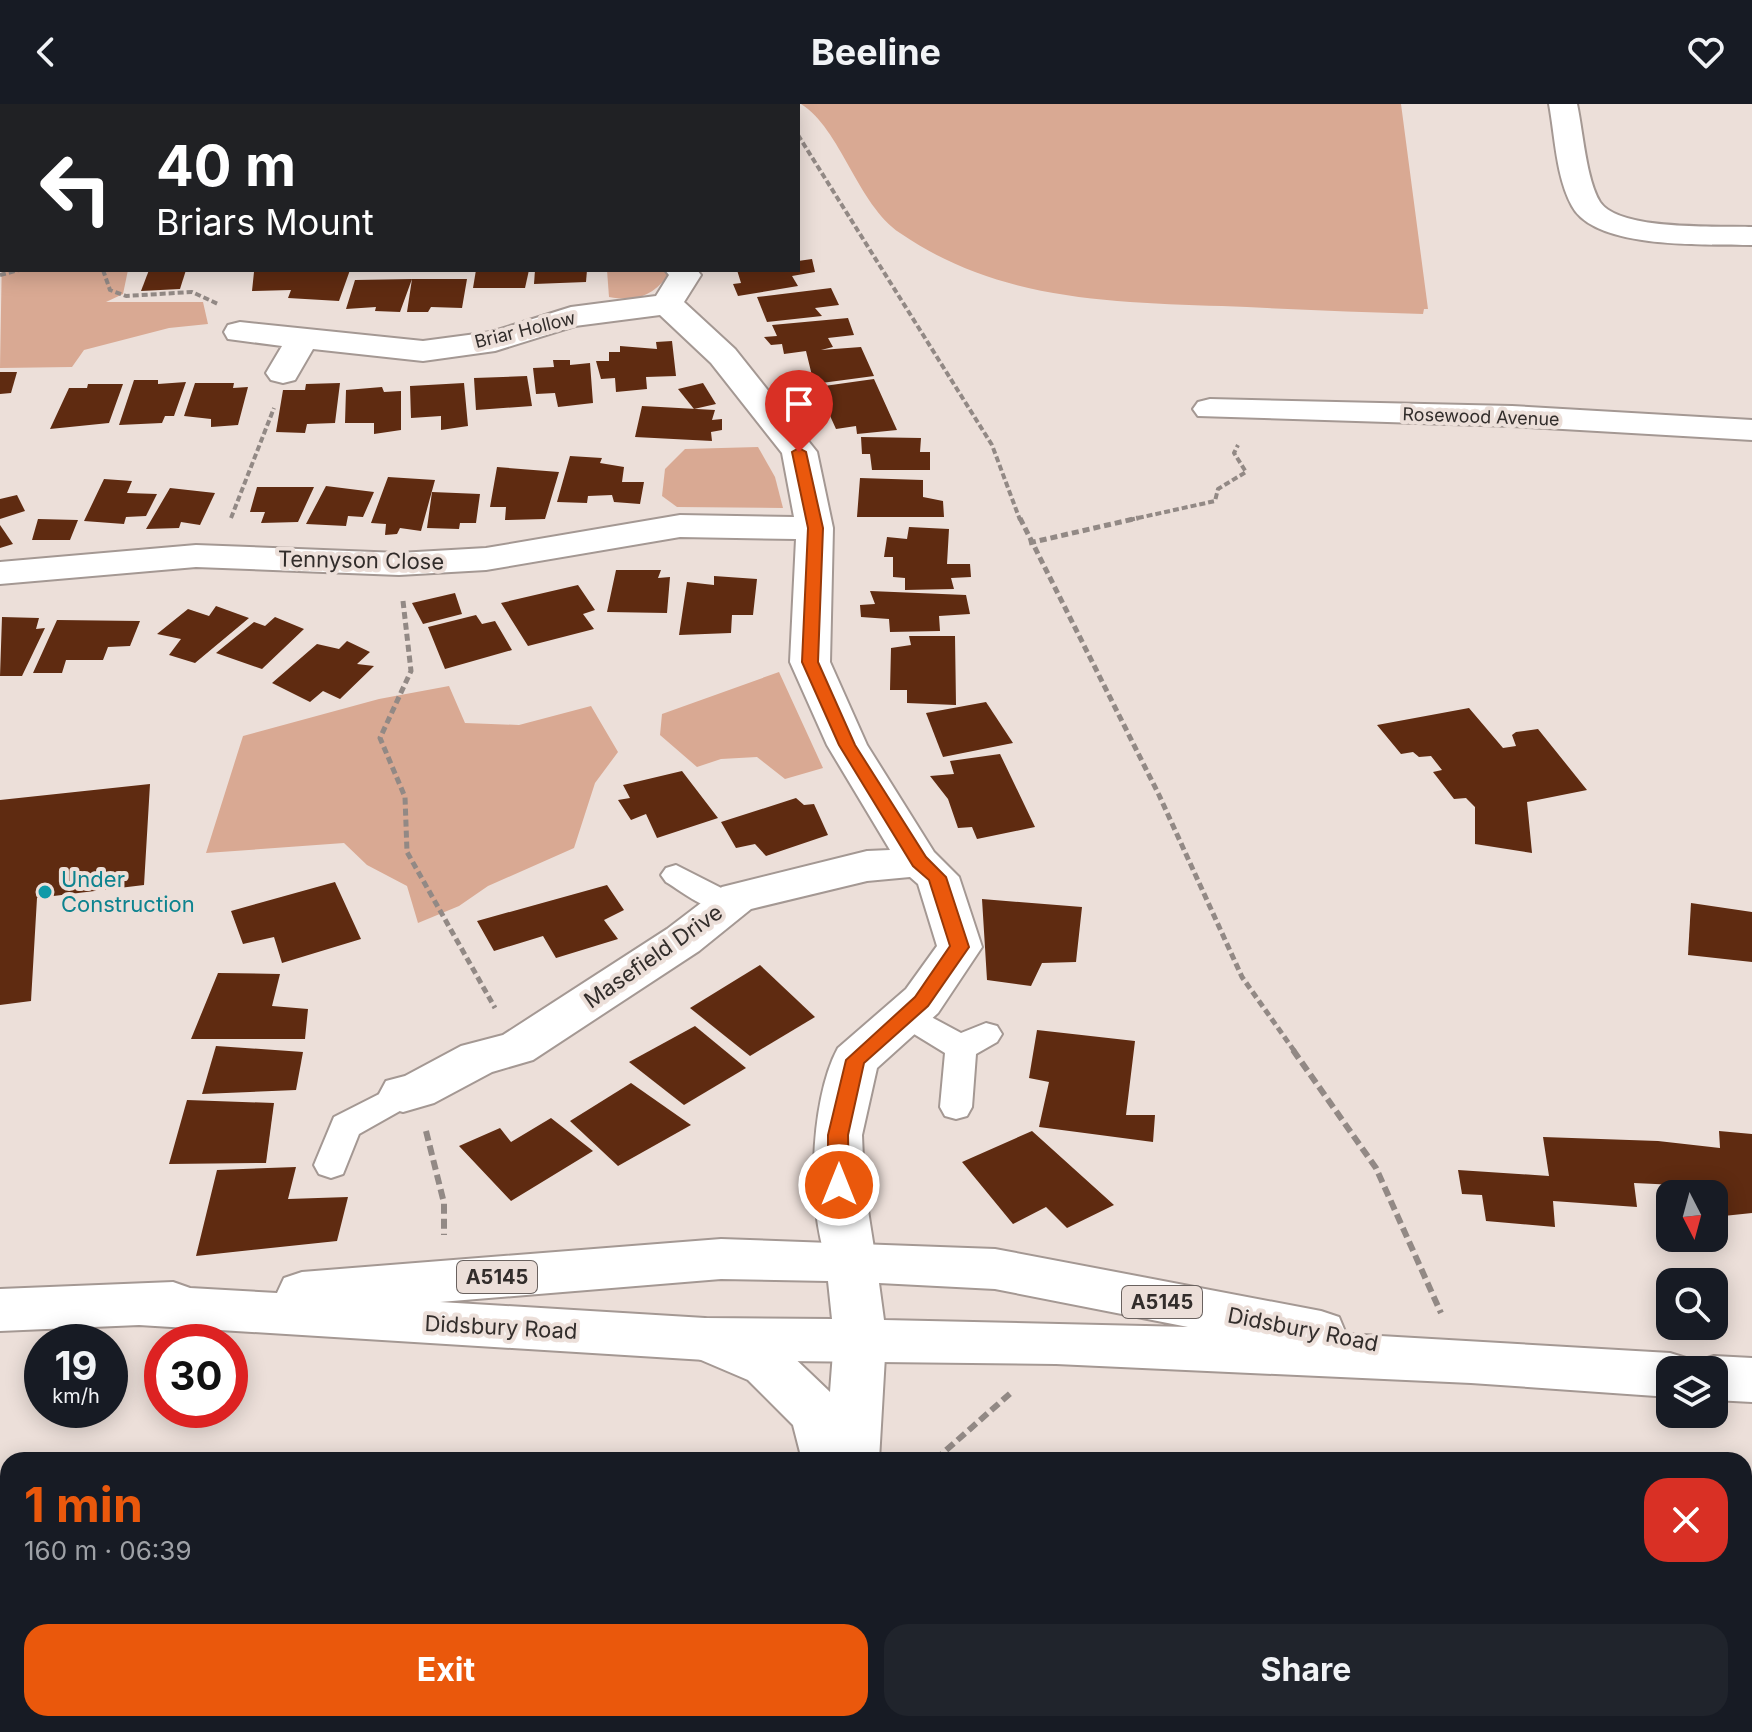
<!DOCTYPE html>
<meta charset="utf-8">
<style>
:root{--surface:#171b24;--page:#20242c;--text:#f1f3f6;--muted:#9ea1a6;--accent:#ea580c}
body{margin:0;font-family:Inter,sans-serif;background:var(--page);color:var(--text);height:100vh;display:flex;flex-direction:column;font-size:30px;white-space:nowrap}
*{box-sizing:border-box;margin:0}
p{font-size:26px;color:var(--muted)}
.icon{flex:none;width:44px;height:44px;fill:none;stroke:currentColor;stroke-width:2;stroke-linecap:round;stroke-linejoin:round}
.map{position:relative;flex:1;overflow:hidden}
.panel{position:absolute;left:0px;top:1348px;width:1752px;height:280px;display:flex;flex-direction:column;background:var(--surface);border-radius:24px 24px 0 0;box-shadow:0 4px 20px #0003}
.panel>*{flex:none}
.banner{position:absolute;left:0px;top:0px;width:800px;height:168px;box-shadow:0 4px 20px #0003;background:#202124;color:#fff;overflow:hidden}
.needle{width:52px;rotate:174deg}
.controls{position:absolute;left:1656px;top:1076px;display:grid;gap:16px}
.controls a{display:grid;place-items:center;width:72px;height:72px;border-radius:16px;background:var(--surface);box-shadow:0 4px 20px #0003;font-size:40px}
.speed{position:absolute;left:24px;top:1220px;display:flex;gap:16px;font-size:40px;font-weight:700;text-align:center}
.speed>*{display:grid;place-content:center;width:104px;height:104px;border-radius:50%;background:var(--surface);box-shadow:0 4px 20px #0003;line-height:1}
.speed small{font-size:20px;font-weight:400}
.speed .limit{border:12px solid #d22;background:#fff;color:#111}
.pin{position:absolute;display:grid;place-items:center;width:68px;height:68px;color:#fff;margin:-82px -34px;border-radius:50% 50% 50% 0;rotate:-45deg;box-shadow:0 0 8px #0007}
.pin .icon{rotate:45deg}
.me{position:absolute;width:88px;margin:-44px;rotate:0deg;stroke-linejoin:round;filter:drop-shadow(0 0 6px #0008)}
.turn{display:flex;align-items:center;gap:28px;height:168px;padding:0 24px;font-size:36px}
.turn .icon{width:104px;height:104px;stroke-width:2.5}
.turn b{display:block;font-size:56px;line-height:68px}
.round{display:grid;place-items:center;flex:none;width:84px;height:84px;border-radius:24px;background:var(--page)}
.headline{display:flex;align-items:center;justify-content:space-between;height:136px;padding:0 24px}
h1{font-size:48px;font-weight:700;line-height:60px;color:var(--accent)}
.primary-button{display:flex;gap:16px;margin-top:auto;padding:16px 24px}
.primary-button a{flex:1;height:92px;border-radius:24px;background:var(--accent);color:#fff;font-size:32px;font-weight:700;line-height:92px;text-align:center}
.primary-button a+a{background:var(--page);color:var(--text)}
header{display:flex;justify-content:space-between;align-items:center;height:104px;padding:0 24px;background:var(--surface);font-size:36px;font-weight:700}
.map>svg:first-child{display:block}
.green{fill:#d9a993}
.building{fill:#5f2b11}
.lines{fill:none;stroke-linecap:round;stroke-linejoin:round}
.service-casing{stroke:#a49893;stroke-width:4}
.minor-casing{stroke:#a49893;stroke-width:4}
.secondary-casing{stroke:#a49893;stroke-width:4}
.primary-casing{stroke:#a49893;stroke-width:4}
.path-far2{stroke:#928985;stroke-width:4;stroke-dasharray:6 3;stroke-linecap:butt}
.path-far1{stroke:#928985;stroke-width:5;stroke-dasharray:7 4;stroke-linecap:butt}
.path{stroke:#928985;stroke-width:6;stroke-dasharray:10 5;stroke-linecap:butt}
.service{fill:#fff;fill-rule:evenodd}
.minor{fill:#fff;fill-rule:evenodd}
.secondary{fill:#fff;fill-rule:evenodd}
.primary{fill:#fff;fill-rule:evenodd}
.route{fill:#ea580c;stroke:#983908;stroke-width:2}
.culture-dot{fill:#0f9aa8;stroke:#ecdfd9;stroke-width:3}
.labels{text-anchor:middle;stroke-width:8;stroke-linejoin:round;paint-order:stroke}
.far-street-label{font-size:18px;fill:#322d2b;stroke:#ecdfd9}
.shield{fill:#ecdfd9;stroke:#6a625f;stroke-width:2}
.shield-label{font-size:20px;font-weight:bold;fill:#322d2b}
.street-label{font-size:22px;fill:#322d2b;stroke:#ecdfd9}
.culture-label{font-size:22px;fill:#0d838f;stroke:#ecdfd9;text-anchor:start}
</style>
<header><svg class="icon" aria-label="back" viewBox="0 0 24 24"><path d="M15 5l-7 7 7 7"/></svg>Beeline<svg class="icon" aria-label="heart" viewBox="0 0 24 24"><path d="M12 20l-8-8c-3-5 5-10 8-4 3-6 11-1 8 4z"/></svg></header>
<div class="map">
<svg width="1752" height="1628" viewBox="0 0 1752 1628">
<rect width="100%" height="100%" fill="#ecdfd9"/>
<g class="green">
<path d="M 801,0 L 1401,0 L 1428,205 L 1424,205 L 1423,210 C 1356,208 1289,205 1222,202 C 1108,198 997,196 900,129 C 857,100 841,25 801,0 Z"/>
<path d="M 2,149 L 2,166 L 128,166 L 123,190 L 106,198 L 203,198 L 208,220 L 169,224 L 84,246 L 72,263 L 0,264 Z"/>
<path d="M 607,166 L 666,166 L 670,169 C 653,192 637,198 609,193 Z"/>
<path d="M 758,343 L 775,373 L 783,404 L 677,403 L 662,392 L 665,365 L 685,345 Z"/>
<path d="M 779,568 L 823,664 L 785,675 L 757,653 L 721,655 L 697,663 L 660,631 L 662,610 Z"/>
<path d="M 449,582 L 465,619 L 519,621 L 591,602 L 618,648 L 595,679 L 574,744 L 488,782 L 459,802 L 418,819 L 407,782 L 367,761 L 344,739 L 206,749 L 243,632 L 379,595 Z"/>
</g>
<g class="building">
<path d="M 812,155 L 815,168 L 792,172 L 798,182 L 738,192 L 733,180 L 741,179 L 737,166 L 798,166 L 798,157 Z"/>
<path d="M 149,166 L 186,166 L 180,185 L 141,187 Z"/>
<path d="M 289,166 L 350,166 L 339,197 L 288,194 L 291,186 L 252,187 L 254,168 Z"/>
<path d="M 476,166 L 529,166 L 525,184 L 473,184 Z"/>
<path d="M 535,166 L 587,166 L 586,178 L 534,180 Z"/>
<path d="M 412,175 L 467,175 L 462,204 L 431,203 L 428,208 L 407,208 L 412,175 L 400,208 L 375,207 L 376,203 L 346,205 L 355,176 Z"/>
<path d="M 831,184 L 839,201 L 815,204 L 822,212 L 767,218 L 757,193 Z"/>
<path d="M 848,214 L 854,231 L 828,234 L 833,243 L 821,246 L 861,243 L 874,272 L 814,280 L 806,247 L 784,250 L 782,240 L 771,241 L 764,233 L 777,232 L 772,221 Z"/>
<path d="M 672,237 L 676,272 L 646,273 L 647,285 L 616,288 L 615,274 L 601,275 L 596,257 L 609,257 L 609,248 L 620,248 L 620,242 L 657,245 L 656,238 Z"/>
<path d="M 553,256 L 570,256 L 570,261 L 590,259 L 593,299 L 558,303 L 555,289 L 536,290 L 533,264 L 554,263 Z"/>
<path d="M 0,268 L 17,268 L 11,289 L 0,290 Z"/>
<path d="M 527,272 L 532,302 L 476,306 L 474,274 Z"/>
<path d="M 874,275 L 897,326 L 857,330 L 856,322 L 836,325 L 817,283 Z"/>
<path d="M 134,276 L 158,276 L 158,280 L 186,278 L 174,312 L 165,312 L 162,319 L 119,321 Z"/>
<path d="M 195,279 L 234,279 L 233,284 L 248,283 L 238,321 L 211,323 L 211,315 L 184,312 Z"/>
<path d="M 340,279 L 335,319 L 307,320 L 305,329 L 276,328 L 283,286 L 305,286 L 306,280 Z"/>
<path d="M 464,279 L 468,322 L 441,326 L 441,312 L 411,314 L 410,282 Z"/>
<path d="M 703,279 L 716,300 L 694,305 L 678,285 Z"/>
<path d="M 88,280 L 123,280 L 109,319 L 50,325 L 69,284 L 87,284 Z"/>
<path d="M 382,283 L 384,288 L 401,287 L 401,326 L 374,330 L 374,319 L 345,319 L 346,286 Z"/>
<path d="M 642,302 L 715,306 L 712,316 L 722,315 L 722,326 L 711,328 L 712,337 L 635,333 Z"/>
<path d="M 861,333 L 921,334 L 920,348 L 930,348 L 930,366 L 872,366 L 870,350 L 862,350 Z"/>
<path d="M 570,352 L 602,354 L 600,359 L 624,363 L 622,378 L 644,378 L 640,400 L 614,398 L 612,391 L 588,392 L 587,399 L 557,398 Z"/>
<path d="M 497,363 L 559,368 L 545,415 L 505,416 L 506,403 L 490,403 Z"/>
<path d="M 388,373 L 435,376 L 421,427 L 400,424 L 397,430 L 385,431 L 386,420 L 371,419 Z"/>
<path d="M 860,374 L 923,376 L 923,393 L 943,397 L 944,413 L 857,413 Z"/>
<path d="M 104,375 L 132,377 L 127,389 L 157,390 L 146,412 L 126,413 L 124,420 L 84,417 Z"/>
<path d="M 326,382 L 374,388 L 363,413 L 348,412 L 346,422 L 306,420 Z"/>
<path d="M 257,383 L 314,383 L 298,418 L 261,419 L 265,408 L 250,408 Z"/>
<path d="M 170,384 L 215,389 L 200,421 L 181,418 L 179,424 L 146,425 Z"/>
<path d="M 432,388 L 480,390 L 476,419 L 460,419 L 459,425 L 427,424 Z"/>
<path d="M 17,391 L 25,407 L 0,415 L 0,395 Z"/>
<path d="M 38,415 L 78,416 L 70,436 L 32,436 Z"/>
<path d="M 0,421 L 13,440 L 0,444 Z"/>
<path d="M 909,423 L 949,425 L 947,460 L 970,460 L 971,473 L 951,474 L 954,485 L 905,486 L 905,474 L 893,473 L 893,453 L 884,453 L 887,433 L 907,435 Z"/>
<path d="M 616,466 L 661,466 L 658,474 L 670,473 L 667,509 L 607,508 Z"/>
<path d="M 714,472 L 757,475 L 753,511 L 732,511 L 731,529 L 679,531 L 687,478 L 714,481 Z"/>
<path d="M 578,481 L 595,506 L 583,510 L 594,525 L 528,542 L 501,499 Z"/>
<path d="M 870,487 L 966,491 L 970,510 L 939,512 L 940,527 L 890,528 L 889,515 L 861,513 L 860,501 L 875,500 Z"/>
<path d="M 455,489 L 462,510 L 423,520 L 412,499 Z"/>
<path d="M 216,502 L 249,514 L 195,559 L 169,551 L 181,535 L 157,530 L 188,505 L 209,512 Z"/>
<path d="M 476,511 L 482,520 L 495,517 L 512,546 L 445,565 L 428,523 Z"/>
<path d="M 2,513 L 39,514 L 36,525 L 45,524 L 22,572 L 0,572 Z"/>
<path d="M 275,513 L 304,525 L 262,565 L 216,549 L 254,518 L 265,522 Z"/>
<path d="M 57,516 L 140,517 L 130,542 L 108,543 L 103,556 L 66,556 L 62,569 L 33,569 Z"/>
<path d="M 909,532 L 955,532 L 956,601 L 907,599 L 907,586 L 890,586 L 891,544 L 911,541 Z"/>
<path d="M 347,537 L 370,548 L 357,560 L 374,562 L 340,595 L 323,587 L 310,598 L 272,579 L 317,540 L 339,545 Z"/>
<path d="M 986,598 L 1013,639 L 943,653 L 926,609 Z"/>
<path d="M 1469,604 L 1503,644 L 1516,642 L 1512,631 L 1516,628 L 1538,625 L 1587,686 L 1527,698 L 1532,749 L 1475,740 L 1475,703 L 1466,694 L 1454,695 L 1433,668 L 1442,666 L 1431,652 L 1419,653 L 1413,648 L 1401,650 L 1377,621 Z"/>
<path d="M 1000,650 L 1035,723 L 977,735 L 972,723 L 958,724 L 948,695 L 930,672 L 954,670 L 950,657 Z"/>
<path d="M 682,667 L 718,714 L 657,734 L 646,710 L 631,716 L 618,696 L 630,694 L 623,681 Z"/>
<path d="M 150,680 L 144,781 L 37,794 L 31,897 L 0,901 L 0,696 Z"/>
<path d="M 796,694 L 804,701 L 814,700 L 828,731 L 766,752 L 755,740 L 736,744 L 721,718 Z"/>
<path d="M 335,778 L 361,835 L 282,859 L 274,833 L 243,840 L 231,807 Z"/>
<path d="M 607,781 L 624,806 L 604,816 L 618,835 L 556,854 L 543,832 L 494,847 L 477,817 Z"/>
<path d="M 982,795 L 1082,803 L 1076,858 L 1042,859 L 1031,882 L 987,876 Z"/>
<path d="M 1691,799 L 1752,808 L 1752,858 L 1688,851 Z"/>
<path d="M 760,861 L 815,913 L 750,952 L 690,904 Z"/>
<path d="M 218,869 L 280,870 L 272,902 L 308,905 L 305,935 L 191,935 Z"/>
<path d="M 695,922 L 746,964 L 684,1001 L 629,958 Z"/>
<path d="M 1037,926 L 1135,937 L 1126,1011 L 1155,1011 L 1153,1038 L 1039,1023 L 1049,978 L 1029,974 Z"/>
<path d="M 216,942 L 303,948 L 296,986 L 202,990 Z"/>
<path d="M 631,979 L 691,1021 L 618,1062 L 570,1017 Z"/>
<path d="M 187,996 L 274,999 L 266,1059 L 169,1060 Z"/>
<path d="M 551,1014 L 593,1047 L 511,1097 L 459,1042 L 500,1024 L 511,1038 Z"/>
<path d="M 1032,1027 L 1114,1101 L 1067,1124 L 1046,1103 L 1013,1120 L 962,1058 Z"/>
<path d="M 1719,1027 L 1752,1030 L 1752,1109 L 1714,1113 L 1714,1090 L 1700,1090 L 1698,1082 L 1634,1079 L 1637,1103 L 1553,1097 L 1555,1123 L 1486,1117 L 1482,1091 L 1462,1090 L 1458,1066 L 1549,1072 L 1543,1033 L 1658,1037 L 1720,1044 Z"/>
<path d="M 296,1063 L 288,1095 L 348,1093 L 337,1137 L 196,1152 L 217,1066 Z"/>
</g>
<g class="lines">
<defs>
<g id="service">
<path d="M 676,761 L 739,793 L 743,800 L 739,807 C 714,814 686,790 666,778 L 661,771 L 666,764 Z"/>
<path d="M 907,900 L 961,929 L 986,919 L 997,922 L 1002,930 L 997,938 L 976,950 L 972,1003 L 967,1012 L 956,1015 L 945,1012 L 940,1003 L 945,949 L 896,919 L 891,911 L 896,903 Z"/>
<path d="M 403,978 L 414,981 L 419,990 L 414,999 L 359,1030 L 343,1070 L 331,1074 L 319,1070 L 314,1061 L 334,1013 Z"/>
</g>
<g id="minor">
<path d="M 0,0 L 18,0 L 2,2 L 0,10 Z"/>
<path d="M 1549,0 L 1577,0 C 1583,27 1586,75 1600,98 C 1619,127 1720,122 1752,123 L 1752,141 C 1708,140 1595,146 1572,102 C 1556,73 1555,32 1549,0 Z"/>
<path d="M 665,166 L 697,166 L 701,171 L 684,198 L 735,245 L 817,348 L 833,424 L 830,558 L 867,641 L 934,748 L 959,773 L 982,843 L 938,909 L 877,964 L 862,1031 L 864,1081 L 876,1157 L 869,1171 L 851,1177 L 833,1171 C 805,1118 809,997 838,944 L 906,885 L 937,842 L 918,780 L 910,773 L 867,777 L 751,805 L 699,847 L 533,956 L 492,968 L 434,999 L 403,1008 L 386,1003 L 379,990 L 386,977 L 405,972 L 461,942 L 503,931 L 667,825 L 722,783 L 867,747 L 890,746 L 827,641 L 790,558 L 796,435 L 680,433 L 486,466 L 399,471 L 196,463 L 0,480 L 0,458 L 196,441 L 399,449 L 486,444 L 680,411 L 794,413 L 782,349 L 711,259 L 660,211 L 575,222 L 495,247 L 423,257 L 313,245 L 295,276 L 283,279 L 271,276 L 266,269 L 282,242 L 228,235 L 224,228 L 228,221 L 240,218 L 423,237 L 491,228 L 571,203 L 656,192 L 669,171 Z"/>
<path d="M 1210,295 L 1512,302 L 1752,316 L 1752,336 L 1512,322 L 1198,312 L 1193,305 L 1198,298 Z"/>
<path d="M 1744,1573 L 1752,1574 L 1752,1628 L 1723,1620 L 1744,1620 Z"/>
</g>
<g id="secondary">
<path d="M 705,1214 L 786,1246 L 830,1288 L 834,1235 L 842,1220 L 860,1214 L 878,1220 L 886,1235 L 879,1356 L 802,1356 L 793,1321 L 748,1276 L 687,1250 L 679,1235 L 687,1220 Z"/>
<path d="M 814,1620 L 874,1620 L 873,1628 L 813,1628 Z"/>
</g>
<path id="primary" d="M 721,1135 L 995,1145 L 1321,1207 L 1339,1213 L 1346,1230 L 1670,1249 L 1689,1255 L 1693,1264 L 1695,1258 L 1714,1252 L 1752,1254 L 1752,1298 L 1714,1296 L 1714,1266 L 1670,1266 L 1670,1293 L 1471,1279 L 1056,1260 L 705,1256 L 139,1221 L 0,1227 L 0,1185 L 173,1178 L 190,1184 L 277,1189 L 284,1174 L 302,1168 ZM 721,1175 L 828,1177 L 832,1215 L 705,1214 L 440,1198 ZM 879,1179 L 995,1185 L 1188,1223 L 884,1216 Z"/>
</defs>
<use href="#service" class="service-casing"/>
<use href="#minor" class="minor-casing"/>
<use href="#secondary" class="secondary-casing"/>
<use href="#primary" class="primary-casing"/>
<g class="path-far2">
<path d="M 798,31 L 992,341 L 1020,416"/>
<path d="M 103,166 L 110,186 L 126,192 L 192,188 L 218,200"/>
<path d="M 0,171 L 19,166"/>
<path d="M 231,414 L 274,304"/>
<path d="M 1129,416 L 1215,397 L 1218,385 L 1246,368 L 1234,349 L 1238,341"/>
</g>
<g class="path-far1">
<path d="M 1020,414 L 1159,691 L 1242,873 L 1295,948"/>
<path d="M 1029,439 L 1138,414"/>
<path d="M 403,497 L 411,567 L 380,634 L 405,693 L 407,748 L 495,904"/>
</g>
<g class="path">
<path d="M 1293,946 L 1376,1064 L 1441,1209"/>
<path d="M 426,1027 L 444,1099 L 444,1131"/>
<path d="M 935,1356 L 1013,1287"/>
</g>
<use href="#service" class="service"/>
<use href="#minor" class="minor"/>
<use href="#secondary" class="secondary"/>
<use href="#primary" class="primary"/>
</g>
<path class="route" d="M 799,344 L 806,348 L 823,424 L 818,558 L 855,641 L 926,753 L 946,773 L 969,843 L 928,902 L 864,959 L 848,1031 L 849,1081 L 839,1089 L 828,1081 L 828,1031 L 846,956 L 915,893 L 950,842 L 929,776 L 913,762 L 839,641 L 802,558 L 808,424 L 792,348 Z"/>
<circle class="culture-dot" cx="45" cy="788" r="8"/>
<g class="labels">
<g class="far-street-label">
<text transform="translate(525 226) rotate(-14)" y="6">Briar Hollow</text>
<text transform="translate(1481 313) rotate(2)" y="6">Rosewood Avenue</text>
</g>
<g class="shield">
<rect x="457" y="1157" width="80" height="32" rx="6"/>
<rect x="1122" y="1182" width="80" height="32" rx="6"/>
</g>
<g class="shield-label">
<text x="497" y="1180">A5145</text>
<text x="1162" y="1205">A5145</text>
</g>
<g class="street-label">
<text transform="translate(361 456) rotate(1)" y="8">Tennyson Close</text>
<text transform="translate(653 852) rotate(-35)" y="8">Masefield Drive</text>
<text transform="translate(501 1223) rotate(3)" y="8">Didsbury Road</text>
<text transform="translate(1303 1225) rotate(11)" y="8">Didsbury Road</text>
</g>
<g class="culture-label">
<text x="61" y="783">Under<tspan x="61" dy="25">Construction</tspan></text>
</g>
</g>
</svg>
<div class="controls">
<a><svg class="needle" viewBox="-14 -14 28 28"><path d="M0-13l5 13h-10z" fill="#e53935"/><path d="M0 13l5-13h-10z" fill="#9ea1a6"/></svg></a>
<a><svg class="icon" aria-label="search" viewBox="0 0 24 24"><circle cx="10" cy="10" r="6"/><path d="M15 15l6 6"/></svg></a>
<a><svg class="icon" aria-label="layers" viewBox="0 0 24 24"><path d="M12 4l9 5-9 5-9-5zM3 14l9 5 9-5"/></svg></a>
</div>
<div class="speed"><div>19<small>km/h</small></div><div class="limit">30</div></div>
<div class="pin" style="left:799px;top:348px;background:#d93025"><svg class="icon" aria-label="arrive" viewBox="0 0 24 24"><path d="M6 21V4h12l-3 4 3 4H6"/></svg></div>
<svg class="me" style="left:839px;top:1081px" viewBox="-20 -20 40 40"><circle r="17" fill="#ea580c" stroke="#fff" stroke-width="3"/><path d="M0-11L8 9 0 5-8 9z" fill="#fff"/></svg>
<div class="banner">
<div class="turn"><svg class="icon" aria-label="left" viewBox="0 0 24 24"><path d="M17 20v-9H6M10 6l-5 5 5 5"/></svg><div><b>40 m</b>Briars Mount</div></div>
</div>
<section class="panel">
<div class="headline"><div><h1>1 min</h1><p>160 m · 06:39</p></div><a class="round" style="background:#d93025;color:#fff"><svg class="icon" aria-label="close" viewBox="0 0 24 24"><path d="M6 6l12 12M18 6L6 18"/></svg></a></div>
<div class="primary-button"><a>Exit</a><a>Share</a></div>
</section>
</div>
